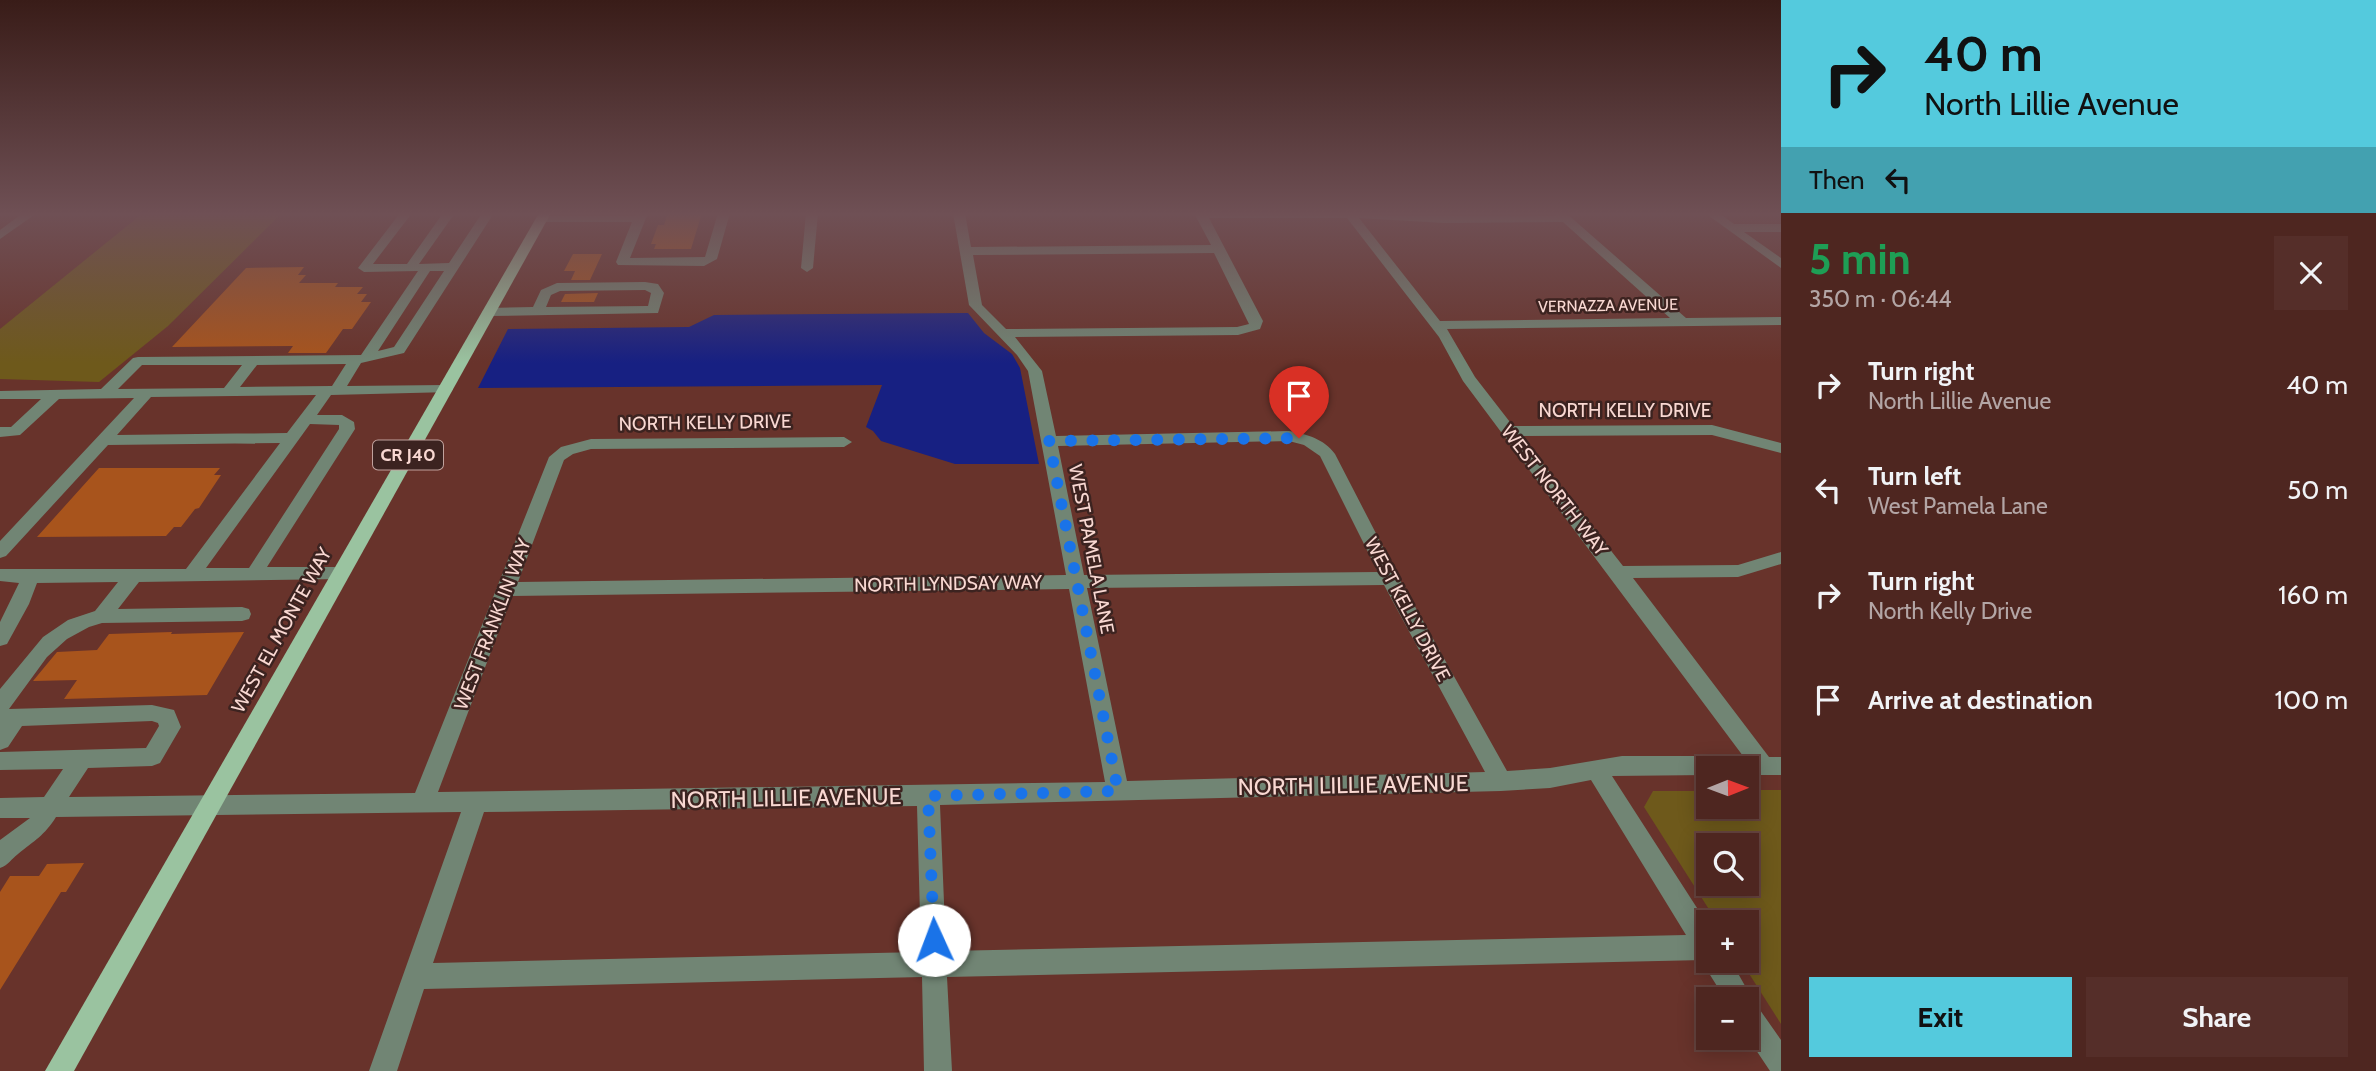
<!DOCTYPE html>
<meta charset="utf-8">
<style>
:root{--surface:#4e2620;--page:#552e29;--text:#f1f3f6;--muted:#b3a5a5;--line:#65433e;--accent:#54cadd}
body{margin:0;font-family:Cabin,sans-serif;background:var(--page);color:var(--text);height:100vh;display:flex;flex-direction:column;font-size:26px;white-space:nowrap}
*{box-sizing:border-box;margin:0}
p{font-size:23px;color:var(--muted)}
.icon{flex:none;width:38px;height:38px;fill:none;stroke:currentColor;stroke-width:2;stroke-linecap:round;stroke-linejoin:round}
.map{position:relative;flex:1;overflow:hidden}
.panel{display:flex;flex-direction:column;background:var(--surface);width:595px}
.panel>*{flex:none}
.banner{background:#54cadd;color:#111;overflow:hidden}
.needle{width:46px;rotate:89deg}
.controls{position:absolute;left:1696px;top:756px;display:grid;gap:14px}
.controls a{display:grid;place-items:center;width:63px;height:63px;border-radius:0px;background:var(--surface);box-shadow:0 4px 18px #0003,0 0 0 2px var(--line);font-size:35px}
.pin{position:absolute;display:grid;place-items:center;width:60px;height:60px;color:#fff;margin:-72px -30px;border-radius:50% 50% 50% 0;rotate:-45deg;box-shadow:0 0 7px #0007}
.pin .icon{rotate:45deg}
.me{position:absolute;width:77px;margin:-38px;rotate:358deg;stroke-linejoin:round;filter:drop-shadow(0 0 5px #0008)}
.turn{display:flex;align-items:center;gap:24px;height:147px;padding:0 28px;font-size:32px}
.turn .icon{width:91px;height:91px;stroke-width:2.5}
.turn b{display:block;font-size:49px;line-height:60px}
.then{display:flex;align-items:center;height:66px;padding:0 28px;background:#0003;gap:14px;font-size:26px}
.round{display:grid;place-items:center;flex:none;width:74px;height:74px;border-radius:0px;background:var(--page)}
.headline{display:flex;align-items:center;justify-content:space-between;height:119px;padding:0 28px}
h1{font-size:42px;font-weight:800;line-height:52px;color:#1e9e55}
.button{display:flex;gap:14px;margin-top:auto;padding:14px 28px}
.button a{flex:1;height:80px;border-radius:0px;background:var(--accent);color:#111;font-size:28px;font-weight:800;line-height:80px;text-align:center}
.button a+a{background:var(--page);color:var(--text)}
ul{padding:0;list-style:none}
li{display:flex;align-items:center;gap:21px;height:105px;padding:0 28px}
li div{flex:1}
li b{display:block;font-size:26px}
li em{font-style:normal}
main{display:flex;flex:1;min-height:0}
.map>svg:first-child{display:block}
.green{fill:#6e591b;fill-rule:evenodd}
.water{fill:#172082}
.building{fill:#a8541c}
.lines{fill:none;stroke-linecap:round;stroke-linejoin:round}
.minor{fill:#718574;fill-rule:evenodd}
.major{fill:#9ac3a0;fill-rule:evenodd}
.route{stroke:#1a73e8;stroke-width:12;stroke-dasharray:0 21.6}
.labels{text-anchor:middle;stroke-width:5;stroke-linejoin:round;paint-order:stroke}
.far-street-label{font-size:16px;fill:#f9d8d2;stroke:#3c2320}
.shield{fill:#3c2320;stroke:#c0a29d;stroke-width:2}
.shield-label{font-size:18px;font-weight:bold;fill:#f9d8d2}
.street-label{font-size:19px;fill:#f9d8d2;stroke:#3c2320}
.near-street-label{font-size:23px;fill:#f9d8d2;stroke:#3c2320}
</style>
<main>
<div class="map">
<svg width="1781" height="1071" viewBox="0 0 1781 1071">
<rect width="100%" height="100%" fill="#68332b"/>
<g class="green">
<path d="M 143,213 L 282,213 L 168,326 L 99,382 L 0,379 L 0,329 Z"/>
<path d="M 1747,790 L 1781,790 L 1781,1024 L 1741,961 L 1746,961 L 1746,922 L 1717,922 L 1644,807 L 1653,791 L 1708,791 L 1708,807 L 1746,807 ZM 1708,845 L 1746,845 L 1746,884 L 1708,884 Z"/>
</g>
<path class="water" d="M 968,313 L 984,333 L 1012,354 L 1020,368 L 1039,464 L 955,464 L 881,441 L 873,431 L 866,427 L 882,385 L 478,388 L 508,329 L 689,327 L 714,315 Z"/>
<g class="building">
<path d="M 668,213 L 702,213 L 691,249 L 654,249 L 656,244 L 651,244 L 658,225 L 664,225 Z"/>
<path d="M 573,254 L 602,254 L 590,280 L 571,280 L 575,271 L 564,271 Z"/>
<path d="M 304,267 L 298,275 L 306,275 L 299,283 L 338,283 L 335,287 L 363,287 L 357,294 L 367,294 L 361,302 L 371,302 L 352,329 L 343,329 L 326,353 L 288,353 L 293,346 L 172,347 L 246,268 Z"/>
<path d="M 598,293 L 594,302 L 561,302 L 565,294 Z"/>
<path d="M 99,468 L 220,468 L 214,475 L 221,475 L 199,508 L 195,509 L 181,527 L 174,527 L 166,536 L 37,537 Z"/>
<path d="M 172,632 L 171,634 L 244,632 L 207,695 L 64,699 L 77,680 L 33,681 L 57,652 L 97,650 L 109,634 Z"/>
<path d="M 84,863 L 66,892 L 61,892 L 0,990 L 0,892 L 10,876 L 39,876 L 47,864 Z"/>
</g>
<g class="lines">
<g class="minor">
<path d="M 23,213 L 37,213 L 0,239 L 0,230 Z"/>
<path d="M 400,213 L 412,213 L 373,264 L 407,264 L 443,213 L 455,213 L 419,264 L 449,263 L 482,213 L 494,213 L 404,353 L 361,363 L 347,386 L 446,385 L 453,389 L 451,392 L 331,395 L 317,415 L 342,415 L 354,422 L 355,429 L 267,567 L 341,567 L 347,568 L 350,573 L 347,578 L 341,579 L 139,582 L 118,609 L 242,607 L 249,609 L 251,614 L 249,619 L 242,621 L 102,623 L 89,627 L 67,639 L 47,657 L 9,709 L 152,705 L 174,710 L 181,727 L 160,763 L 152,766 L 88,768 L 69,797 L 415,793 L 549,457 L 561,447 L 591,439 L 844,437 L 852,442 L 844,447 L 591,449 L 573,454 L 564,460 L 518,582 L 1066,575 L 1028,371 L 1017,355 L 969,305 L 953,213 L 965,213 L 971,247 L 1211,245 L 1194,213 C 1315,213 1435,217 1555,216 L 1553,213 L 1566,213 L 1686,318 L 1781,317 L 1781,325 L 1447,329 L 1475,377 L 1513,426 L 1712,425 L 1781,443 L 1781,453 L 1712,435 L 1521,436 L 1623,566 L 1738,565 L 1781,552 L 1781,564 L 1738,577 L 1633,578 L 1769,757 L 1781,757 L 1781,775 L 1746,775 L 1746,768 L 1708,768 L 1708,775 L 1612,776 L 1708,925 L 1708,961 L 1731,961 L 1753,1000 L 1781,1040 L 1781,1071 L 1770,1071 L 1746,1035 L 1746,999 L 1725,999 L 1707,970 L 1704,960 L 947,977 L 952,1071 L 924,1071 L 922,977 L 424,989 L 397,1071 L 369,1071 L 461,812 L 56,817 C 44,836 35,840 18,854 C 11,859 9,865 0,868 L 0,840 L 30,818 L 0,818 L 0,798 L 44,797 L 63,769 L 0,770 L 0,752 L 146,748 L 159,726 L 158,723 L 152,721 L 22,726 L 8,747 L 0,750 L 0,689 L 43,637 L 68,620 L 95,611 L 118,582 L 37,583 L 29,604 L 7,644 L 0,646 L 0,622 L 19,583 L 0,581 L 0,569 L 186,569 L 280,443 L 108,445 L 6,556 L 0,558 L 0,541 L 134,398 L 59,399 L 20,435 L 0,437 L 0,427 L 11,427 L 41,399 L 0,399 L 0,391 L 101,389 L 133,358 L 138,357 L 361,355 L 418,271 L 364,272 L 358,268 ZM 1209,218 L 1347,218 L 1439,337 L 1463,381 L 1743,756 L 1622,756 L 1550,768 L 1507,771 L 1399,578 L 1335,454 C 1324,439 1307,434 1289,431 L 1056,436 L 1042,371 L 1015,337 L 1238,335 L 1260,329 L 1263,321 ZM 1359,218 L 1444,223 L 1563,222 L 1670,318 L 1440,321 ZM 1214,253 L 1249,324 L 1237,327 L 1006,329 L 982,305 L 973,255 ZM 430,271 L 444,271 L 394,347 L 378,351 ZM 346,364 L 332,386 L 240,387 L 257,365 ZM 142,365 L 242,365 L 224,388 L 118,389 ZM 316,395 L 287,433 L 117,435 L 151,397 ZM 310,424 L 339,425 L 339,429 L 249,568 L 206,568 ZM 1289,441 L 1304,445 L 1320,456 L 1378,572 L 1084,575 L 1058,446 ZM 1384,585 L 1485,772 L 1127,781 L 1087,588 ZM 1069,589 L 1105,782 L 438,792 L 512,596 ZM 1591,780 L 1686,935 L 946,951 L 940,805 L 1501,791 L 1550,788 ZM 917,806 L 921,952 L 433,963 L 484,812 Z"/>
<path d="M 636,213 L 648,213 L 630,258 L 705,257 L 718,213 L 730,213 L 717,259 L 704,266 L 618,265 L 616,262 L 632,222 L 542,222 L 536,219 L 542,216 L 635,216 Z"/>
<path d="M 806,213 L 818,213 L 813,268 L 807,272 L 801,268 Z"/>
<path d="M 1705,213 L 1719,213 L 1734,224 L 1781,224 L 1781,232 L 1744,232 L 1781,258 L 1781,268 Z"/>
<path d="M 645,282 L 658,284 L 664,293 L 658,313 L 489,316 L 482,312 L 489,308 L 533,307 L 541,290 L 557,283 ZM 645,290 L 651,293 L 648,306 L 546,307 L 551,295 L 560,291 Z"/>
</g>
<path class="major" d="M 539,213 L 551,213 L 74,1071 L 45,1071 Z"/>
</g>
<linearGradient id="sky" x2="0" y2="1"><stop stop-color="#391c18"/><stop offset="0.59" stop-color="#6f5055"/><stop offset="1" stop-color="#6f5055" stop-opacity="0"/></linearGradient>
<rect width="1781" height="363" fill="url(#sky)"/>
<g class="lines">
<path class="route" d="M 934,940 L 928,796 L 1118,791 L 1049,441 L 1299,438"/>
</g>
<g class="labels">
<g class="far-street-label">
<text transform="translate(1608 305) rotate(-1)" y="6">VERNAZZA AVENUE</text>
</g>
<rect class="shield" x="373" y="440.5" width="70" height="29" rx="5"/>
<g class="shield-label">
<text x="408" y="461">CR J40</text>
</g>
<g class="street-label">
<text x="1625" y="417">NORTH KELLY DRIVE</text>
<text transform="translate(705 422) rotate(-1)" y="7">NORTH KELLY DRIVE</text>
<text transform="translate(1555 490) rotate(52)" y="7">WEST NORTH WAY</text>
<text transform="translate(1092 549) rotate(79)" y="7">WEST PAMELA LANE</text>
<text transform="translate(948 583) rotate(-1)" y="7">NORTH LYNDSAY WAY</text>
<text transform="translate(1408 609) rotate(62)" y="7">WEST KELLY DRIVE</text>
<text transform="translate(492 624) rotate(-69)" y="7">WEST FRANKLIN WAY</text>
<text transform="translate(281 630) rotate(-61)" y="7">WEST EL MONTE WAY</text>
</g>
<g class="near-street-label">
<text transform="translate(1353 785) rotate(-1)" y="8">NORTH LILLIE AVENUE</text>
<text transform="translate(786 798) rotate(-1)" y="8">NORTH LILLIE AVENUE</text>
</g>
</g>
</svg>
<div class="controls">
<a><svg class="needle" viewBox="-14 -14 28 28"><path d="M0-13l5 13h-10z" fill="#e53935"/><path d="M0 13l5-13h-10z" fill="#b3a5a5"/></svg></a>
<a><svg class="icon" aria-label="search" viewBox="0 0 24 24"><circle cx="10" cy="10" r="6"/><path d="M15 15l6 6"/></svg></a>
<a>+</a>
<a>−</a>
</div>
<div class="pin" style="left:1299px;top:438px;background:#d93025"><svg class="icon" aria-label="arrive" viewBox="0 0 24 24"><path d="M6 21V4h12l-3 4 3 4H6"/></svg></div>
<svg class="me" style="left:934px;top:940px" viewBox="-20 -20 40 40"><circle r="19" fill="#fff"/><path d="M0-13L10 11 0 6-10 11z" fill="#1a73e8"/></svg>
</div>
<section class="panel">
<div class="banner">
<div class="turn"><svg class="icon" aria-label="right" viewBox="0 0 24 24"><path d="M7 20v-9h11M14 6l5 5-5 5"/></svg><div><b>40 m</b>North Lillie Avenue</div></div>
<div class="then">Then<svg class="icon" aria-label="left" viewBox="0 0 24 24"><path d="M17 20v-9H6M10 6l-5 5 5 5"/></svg></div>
</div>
<div class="headline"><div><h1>5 min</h1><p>350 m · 06:44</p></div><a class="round"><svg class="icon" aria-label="close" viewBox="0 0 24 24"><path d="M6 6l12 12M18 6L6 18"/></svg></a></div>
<ul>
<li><svg class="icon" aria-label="right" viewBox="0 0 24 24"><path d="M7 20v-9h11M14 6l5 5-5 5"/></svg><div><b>Turn right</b><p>North Lillie Avenue</p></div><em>40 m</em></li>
<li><svg class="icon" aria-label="left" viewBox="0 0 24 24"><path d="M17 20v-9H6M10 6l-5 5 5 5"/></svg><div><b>Turn left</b><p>West Pamela Lane</p></div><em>50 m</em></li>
<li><svg class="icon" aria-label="right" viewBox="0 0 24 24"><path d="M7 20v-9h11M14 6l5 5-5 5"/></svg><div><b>Turn right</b><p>North Kelly Drive</p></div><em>160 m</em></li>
<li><svg class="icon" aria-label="arrive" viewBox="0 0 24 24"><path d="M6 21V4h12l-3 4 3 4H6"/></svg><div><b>Arrive at destination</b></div><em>100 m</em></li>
</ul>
<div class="button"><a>Exit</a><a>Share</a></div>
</section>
</main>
